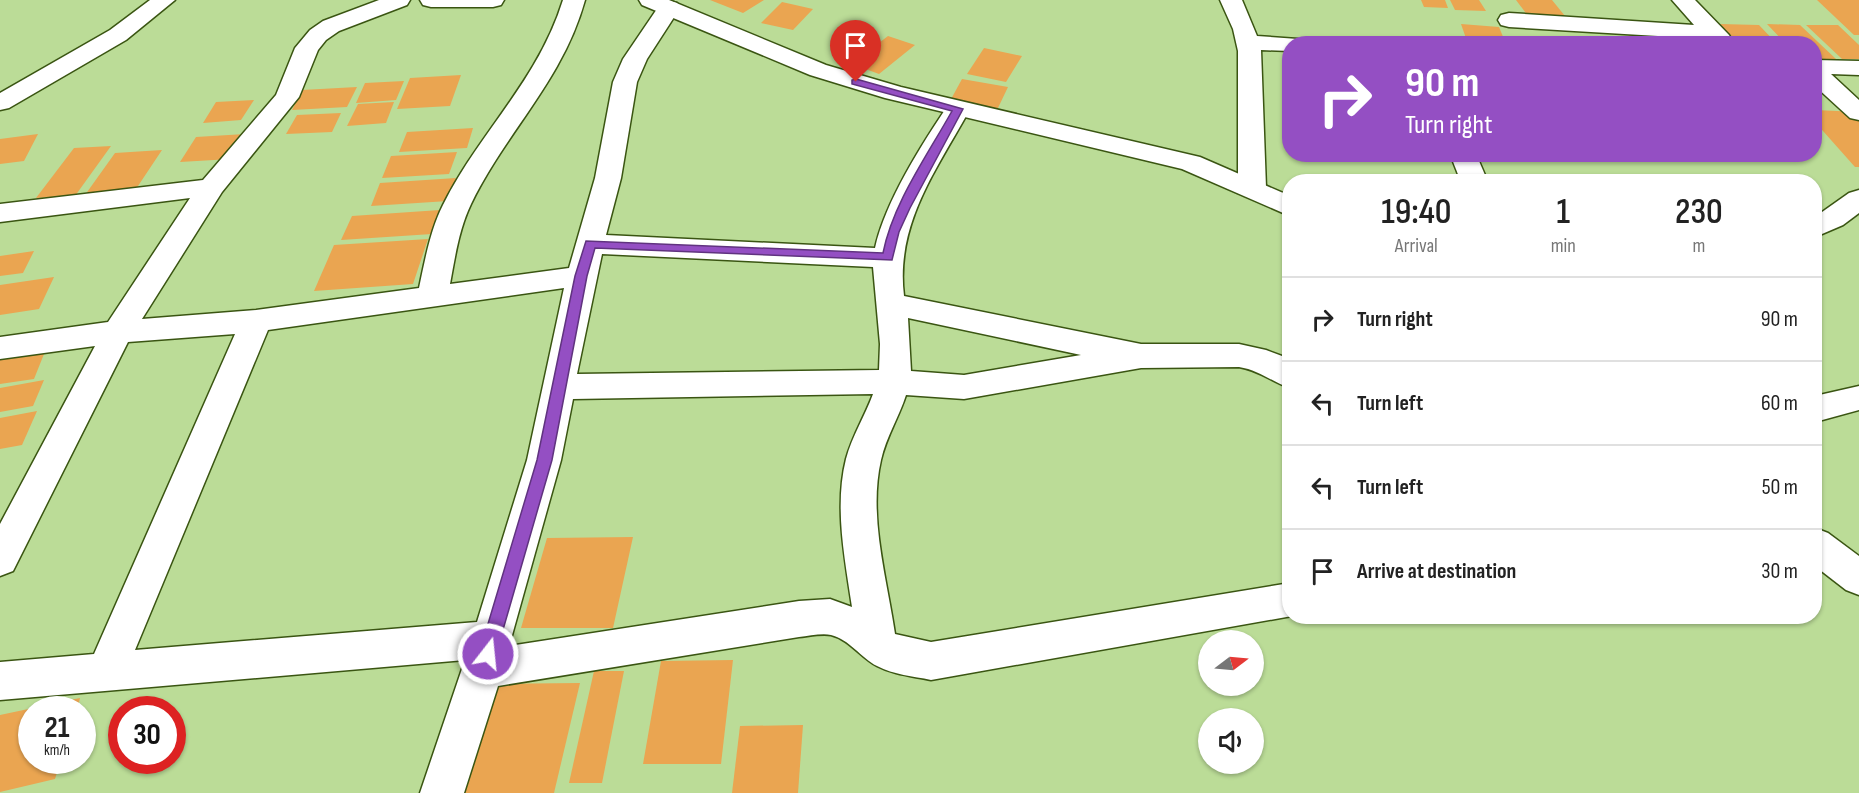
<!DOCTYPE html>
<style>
:root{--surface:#fff;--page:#f6f6f6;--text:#222;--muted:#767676;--line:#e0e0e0}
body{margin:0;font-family:"Sofia Sans Condensed",sans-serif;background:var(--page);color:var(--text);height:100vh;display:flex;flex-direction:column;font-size:22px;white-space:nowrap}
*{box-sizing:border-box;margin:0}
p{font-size:20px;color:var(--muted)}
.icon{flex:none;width:33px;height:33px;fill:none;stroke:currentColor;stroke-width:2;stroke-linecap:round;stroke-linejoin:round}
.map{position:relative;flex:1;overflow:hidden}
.panel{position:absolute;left:1282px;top:174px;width:540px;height:450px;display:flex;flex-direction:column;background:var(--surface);border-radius:24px;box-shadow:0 2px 4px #0004}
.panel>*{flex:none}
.banner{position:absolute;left:1282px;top:36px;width:540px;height:126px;border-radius:24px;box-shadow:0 2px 4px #0004;background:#944fc3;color:#fff;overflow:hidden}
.needle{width:39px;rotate:74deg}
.controls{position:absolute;left:1198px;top:630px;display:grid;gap:12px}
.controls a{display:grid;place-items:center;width:66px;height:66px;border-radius:50%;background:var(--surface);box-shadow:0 2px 4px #0004;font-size:30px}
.speed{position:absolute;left:18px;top:696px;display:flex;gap:12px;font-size:30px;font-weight:700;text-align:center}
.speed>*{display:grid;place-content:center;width:78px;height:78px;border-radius:50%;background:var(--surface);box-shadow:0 2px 4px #0004;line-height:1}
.speed small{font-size:15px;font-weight:400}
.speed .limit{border:9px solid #d22;background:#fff;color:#111}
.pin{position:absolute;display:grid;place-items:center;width:51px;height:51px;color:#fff;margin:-62px -26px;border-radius:50% 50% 50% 0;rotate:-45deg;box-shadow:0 0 6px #0007}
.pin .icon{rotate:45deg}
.me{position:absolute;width:66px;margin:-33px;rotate:16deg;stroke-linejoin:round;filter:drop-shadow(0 0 4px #0008)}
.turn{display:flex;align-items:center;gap:21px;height:126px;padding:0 24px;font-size:27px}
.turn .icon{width:78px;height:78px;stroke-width:2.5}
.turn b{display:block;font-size:42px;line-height:51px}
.eta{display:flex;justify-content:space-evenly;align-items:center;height:102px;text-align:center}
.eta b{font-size:36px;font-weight:600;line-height:42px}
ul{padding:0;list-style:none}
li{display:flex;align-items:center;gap:18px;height:84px;padding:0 24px;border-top:2px solid var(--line)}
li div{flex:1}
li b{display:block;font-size:22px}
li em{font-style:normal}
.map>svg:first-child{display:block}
.building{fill:#eaa551}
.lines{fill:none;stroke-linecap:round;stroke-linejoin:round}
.minor-casing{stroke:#3a5512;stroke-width:3}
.tertiary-casing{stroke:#3a5512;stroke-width:3}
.minor{fill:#fff;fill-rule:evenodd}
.tertiary{fill:#fff;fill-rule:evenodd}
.route{fill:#944fc3;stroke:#60337f;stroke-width:1.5}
</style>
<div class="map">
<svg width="1859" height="793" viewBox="0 0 1859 793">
<rect width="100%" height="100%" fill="#bbdc97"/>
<g class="building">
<path d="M 710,0 L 764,0 L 743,13 Z"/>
<path d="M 1421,0 L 1445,0 L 1448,8 L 1424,7 Z"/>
<path d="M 1450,0 L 1479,0 L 1486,11 L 1455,10 Z"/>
<path d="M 1516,0 L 1552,0 L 1565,16 L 1528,16 Z"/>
<path d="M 1817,0 L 1859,0 L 1859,35 L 1854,35 Z"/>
<path d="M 782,2 L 813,9 L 793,30 L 761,23 Z"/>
<path d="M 1461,24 L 1499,27 L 1506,44 L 1468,44 Z"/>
<path d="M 1720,24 L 1759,25 L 1777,44 L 1738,44 Z"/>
<path d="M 1767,24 L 1800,25 L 1836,59 L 1815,59 L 1815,44 L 1786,44 Z"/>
<path d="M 1806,25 L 1838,25 L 1859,45 L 1859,59 L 1842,59 Z"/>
<path d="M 1627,33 L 1711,38 L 1715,44 L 1634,44 Z"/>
<path d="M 888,36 L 915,45 L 879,74 L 852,64 Z"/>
<path d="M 984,48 L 1022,56 L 1006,82 L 967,74 Z"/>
<path d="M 461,75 L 450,106 L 397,109 L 410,78 Z"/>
<path d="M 962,79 L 1008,87 L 997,110 L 950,101 Z"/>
<path d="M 404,81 L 396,100 L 356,103 L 365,83 Z"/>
<path d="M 357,87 L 347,107 L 292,110 L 302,90 Z"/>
<path d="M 254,100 L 241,120 L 203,123 L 216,102 Z"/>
<path d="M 394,102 L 386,123 L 347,126 L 358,104 Z"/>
<path d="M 1815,110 L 1859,112 L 1859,167 L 1855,167 L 1815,122 Z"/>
<path d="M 341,113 L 332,132 L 286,134 L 297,115 Z"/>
<path d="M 473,128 L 467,148 L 399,152 L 407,132 Z"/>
<path d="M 38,134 L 24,161 L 0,164 L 0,139 Z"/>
<path d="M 245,134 L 231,159 L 180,162 L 196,137 Z"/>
<path d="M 111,146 L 75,196 L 36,198 L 74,148 Z"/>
<path d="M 162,150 L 134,192 L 85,195 L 115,153 Z"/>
<path d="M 457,152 L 449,174 L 382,178 L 391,156 Z"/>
<path d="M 456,178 L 448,201 L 371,206 L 380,183 Z"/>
<path d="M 440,210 L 432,234 L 341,240 L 352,216 Z"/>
<path d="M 428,239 L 413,284 L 314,291 L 334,245 Z"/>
<path d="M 34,251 L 23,273 L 0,276 L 0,256 Z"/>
<path d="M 54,277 L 39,309 L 0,315 L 0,285 Z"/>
<path d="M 46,349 L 34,379 L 0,384 L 0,357 Z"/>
<path d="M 44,380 L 33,406 L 0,412 L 0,388 Z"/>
<path d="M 37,411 L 22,445 L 0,449 L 0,418 Z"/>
<path d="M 633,537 L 613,628 L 521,628 L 547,538 Z"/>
<path d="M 733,660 L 721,764 L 643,764 L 661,661 Z"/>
<path d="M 594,671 L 624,671 L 602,783 L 569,783 Z"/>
<path d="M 580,683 L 554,793 L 455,793 L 487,684 Z"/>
<path d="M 80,698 L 77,710 L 32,710 L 32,760 L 61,760 L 55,779 L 0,792 L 0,715 Z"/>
<path d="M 803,725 L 798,793 L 732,793 L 740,726 Z"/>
</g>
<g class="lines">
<defs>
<g id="minor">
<path d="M 150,0 L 175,0 L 126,40 L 9,108 L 0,110 L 0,93 L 110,30 Z"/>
<path d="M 379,0 L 410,0 L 407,5 L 339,31 L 326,40 L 318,50 L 299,97 L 222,192 L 142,319 L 256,310 L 419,288 C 425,260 430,231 443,205 C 480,131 538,81 563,0 L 585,0 C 562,82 507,130 471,204 C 459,229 455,257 450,284 L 569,268 L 595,178 L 613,82 L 623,59 L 661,3 L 669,1 L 677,3 L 680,8 L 647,59 L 637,82 L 621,178 L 606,235 L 875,248 C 885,202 923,142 949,104 L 958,102 L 967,104 L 970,109 C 937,169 895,224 904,296 L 1141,344 L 1239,344 L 1266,350 L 1290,359 L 1290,388 C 1272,382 1259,370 1239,367 L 1141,368 L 964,399 L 906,395 C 899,417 886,437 881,460 C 868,516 887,579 895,634 L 931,642 L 1290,583 L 1290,616 L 1292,616 L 931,680 C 913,676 894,675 877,666 C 861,658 849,639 831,635 C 822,633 809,636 799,637 L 498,686 L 464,793 L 420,793 L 465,660 L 0,700 L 0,662 L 94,654 L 235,334 L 128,342 L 13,571 L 0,576 L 0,524 L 95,346 L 0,359 L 0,337 L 108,322 L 190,198 L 0,222 L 0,204 L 203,180 L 276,95 L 295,48 L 310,30 L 323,21 ZM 602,254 L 873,267 L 880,344 L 879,370 L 577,374 ZM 564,288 L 527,460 L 477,622 L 135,650 L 268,330 ZM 908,318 L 1081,355 L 964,375 L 911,371 ZM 873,394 C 865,416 852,436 846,459 C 834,506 845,560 852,607 L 830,599 L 799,601 L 509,646 L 561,460 L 573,399 Z"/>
<path d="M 420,0 L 504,0 L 501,5 L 493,7 L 431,7 L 423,5 Z"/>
<path d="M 1220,0 L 1242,0 L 1257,36 L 1298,39 L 1301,44 L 1290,44 L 1290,51 L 1261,50 L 1266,188 L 1262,194 L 1252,196 L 1242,194 L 1238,188 L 1238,51 L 1233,29 Z"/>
<path d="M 1672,0 L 1695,0 L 1729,35 L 1732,40 L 1730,44 L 1712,44 L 1708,39 L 1509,27 L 1501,25 L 1498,20 L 1501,15 L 1509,13 L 1694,25 Z"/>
<path d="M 1815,60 L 1859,61 L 1859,75 L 1831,74 L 1859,100 L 1859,120 L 1850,118 L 1815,86 Z"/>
<path d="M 1450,154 L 1476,154 L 1488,182 L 1461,182 Z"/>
<path d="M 1859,190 L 1859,213 L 1843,225 L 1815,237 L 1815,217 L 1849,193 Z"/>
<path d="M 1859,386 L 1859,410 L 1815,422 L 1815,396 Z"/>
</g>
<g id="tertiary">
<path d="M 639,0 L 669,0 L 826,65 L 901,87 L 1200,157 L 1290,196 L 1290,216 L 1182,169 L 885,98 L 810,75 L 642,5 Z"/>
<path d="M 1815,528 L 1828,533 L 1859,556 L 1859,595 L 1846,590 L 1815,566 Z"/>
</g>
</defs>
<use href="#minor" class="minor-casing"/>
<use href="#tertiary" class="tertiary-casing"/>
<use href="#minor" class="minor"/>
<use href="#tertiary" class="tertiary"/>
</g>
<path class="route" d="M 856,79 L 963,109 L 910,208 L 899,232 L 892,260 L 595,248 L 587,276 L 552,460 L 496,654 L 493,659 L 488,661 L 482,659 L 479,654 L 537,460 L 575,276 L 586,241 L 883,253 C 893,203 927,156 952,111 L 852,84 L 852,80 Z"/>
</svg>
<div class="controls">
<a><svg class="needle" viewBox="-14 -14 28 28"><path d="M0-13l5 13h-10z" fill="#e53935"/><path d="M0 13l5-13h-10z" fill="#767676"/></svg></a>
<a><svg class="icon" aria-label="sound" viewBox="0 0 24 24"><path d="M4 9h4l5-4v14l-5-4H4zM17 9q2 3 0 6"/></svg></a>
</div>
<div class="speed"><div>21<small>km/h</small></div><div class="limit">30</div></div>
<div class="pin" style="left:856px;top:82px;background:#d93025"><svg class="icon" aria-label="arrive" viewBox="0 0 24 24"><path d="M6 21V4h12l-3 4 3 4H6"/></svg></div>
<svg class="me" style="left:488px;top:654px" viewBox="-20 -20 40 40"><circle r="17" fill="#944fc3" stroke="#fff" stroke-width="3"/><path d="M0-11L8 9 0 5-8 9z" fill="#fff"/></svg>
<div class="banner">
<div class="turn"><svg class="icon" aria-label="right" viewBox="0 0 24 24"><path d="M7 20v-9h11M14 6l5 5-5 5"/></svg><div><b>90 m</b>Turn right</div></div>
</div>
<section class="panel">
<div class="eta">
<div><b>19:40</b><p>Arrival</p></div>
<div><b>1</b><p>min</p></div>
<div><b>230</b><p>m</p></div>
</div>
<ul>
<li><svg class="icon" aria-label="right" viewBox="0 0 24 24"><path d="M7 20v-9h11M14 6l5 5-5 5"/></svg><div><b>Turn right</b></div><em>90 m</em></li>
<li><svg class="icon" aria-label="left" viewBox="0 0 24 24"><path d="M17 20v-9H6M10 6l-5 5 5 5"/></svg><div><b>Turn left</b></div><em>60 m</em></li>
<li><svg class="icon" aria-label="left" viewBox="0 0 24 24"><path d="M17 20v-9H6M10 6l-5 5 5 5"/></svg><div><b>Turn left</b></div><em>50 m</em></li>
<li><svg class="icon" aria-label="arrive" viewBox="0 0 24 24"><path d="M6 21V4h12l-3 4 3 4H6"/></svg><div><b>Arrive at destination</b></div><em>30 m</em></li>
</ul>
</section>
</div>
